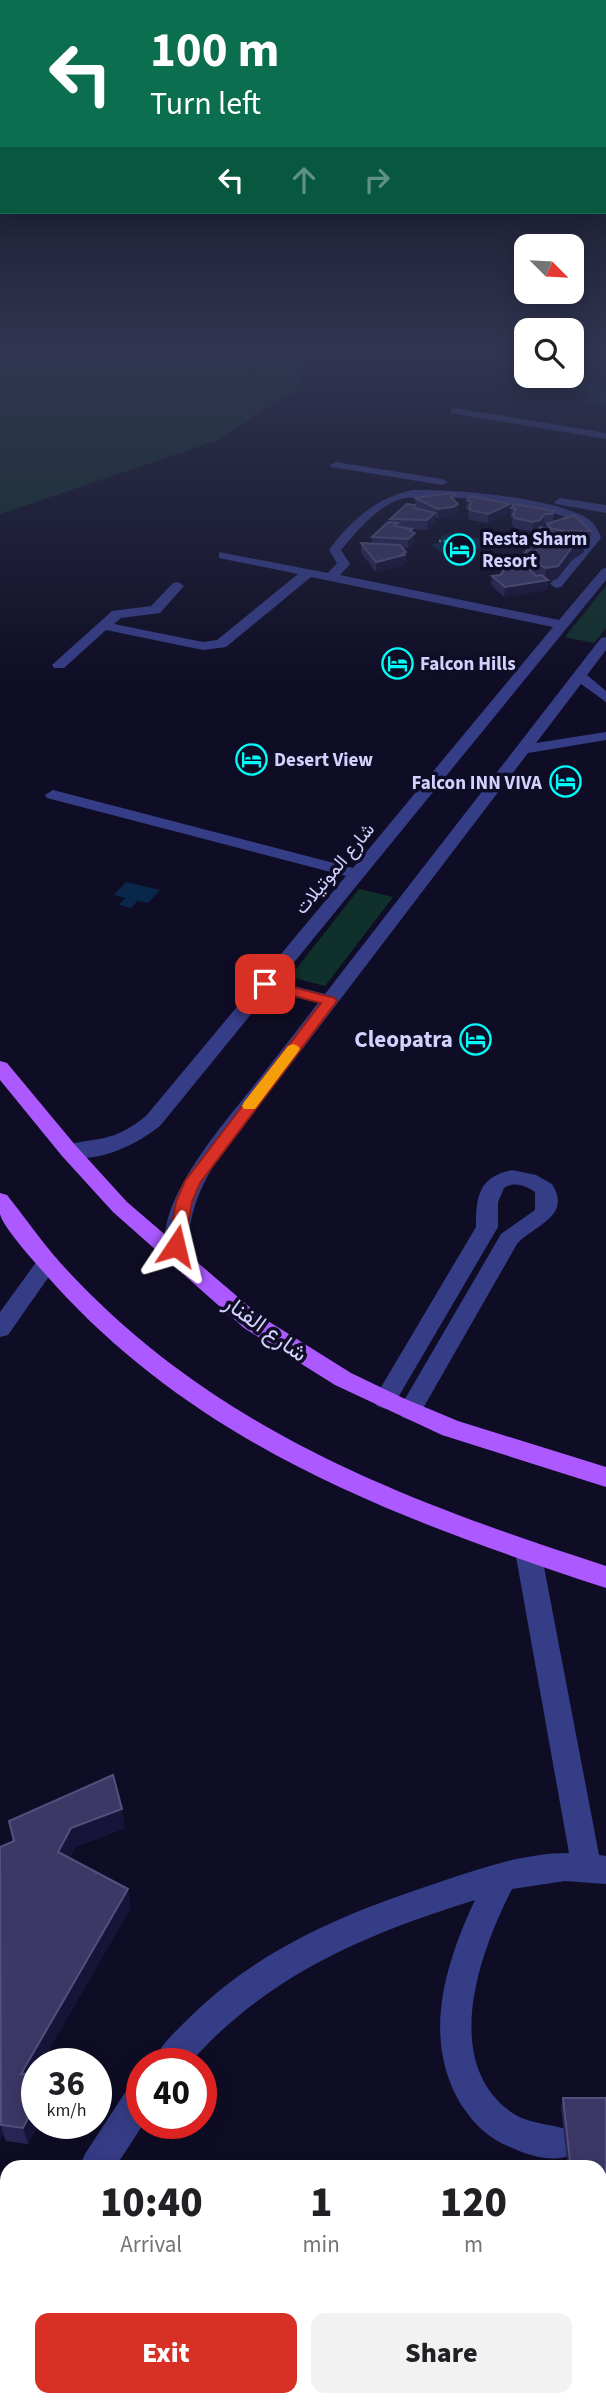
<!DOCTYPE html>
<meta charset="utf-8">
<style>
:root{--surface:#fff;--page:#f2f2f2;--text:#202124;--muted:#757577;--accent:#d93025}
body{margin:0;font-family:"Source Sans 3",Vazirmatn,sans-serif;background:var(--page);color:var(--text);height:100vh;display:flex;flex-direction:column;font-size:26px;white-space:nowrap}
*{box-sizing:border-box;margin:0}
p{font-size:23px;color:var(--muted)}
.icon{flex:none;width:38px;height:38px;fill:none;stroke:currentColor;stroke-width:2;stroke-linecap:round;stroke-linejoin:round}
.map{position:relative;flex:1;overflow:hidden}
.sheet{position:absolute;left:0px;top:2160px;width:607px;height:247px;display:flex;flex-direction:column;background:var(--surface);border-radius:21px 21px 0 0;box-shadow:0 4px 18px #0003}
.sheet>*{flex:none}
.guide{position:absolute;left:0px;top:0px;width:607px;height:214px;box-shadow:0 4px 18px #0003;background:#0b6e4f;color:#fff;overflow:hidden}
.needle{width:46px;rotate:114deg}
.fabs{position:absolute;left:514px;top:234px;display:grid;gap:14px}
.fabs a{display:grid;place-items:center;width:70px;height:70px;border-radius:14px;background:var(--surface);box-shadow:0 4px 18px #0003;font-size:35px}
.speed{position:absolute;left:21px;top:2048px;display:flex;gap:14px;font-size:35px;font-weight:700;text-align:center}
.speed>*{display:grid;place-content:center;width:91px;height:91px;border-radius:50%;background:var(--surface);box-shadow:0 4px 18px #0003;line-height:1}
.speed small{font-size:18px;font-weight:400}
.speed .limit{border:10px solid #d22;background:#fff;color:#111}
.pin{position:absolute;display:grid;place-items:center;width:60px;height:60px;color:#fff;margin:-30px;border-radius:14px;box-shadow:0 4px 10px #0006}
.me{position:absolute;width:77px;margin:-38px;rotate:10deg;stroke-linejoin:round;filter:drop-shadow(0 0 5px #0008)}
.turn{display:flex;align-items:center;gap:24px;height:147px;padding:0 35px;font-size:32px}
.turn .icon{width:91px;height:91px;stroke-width:2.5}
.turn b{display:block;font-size:49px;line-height:60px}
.lanes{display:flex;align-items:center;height:66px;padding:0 35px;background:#0003;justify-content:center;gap:35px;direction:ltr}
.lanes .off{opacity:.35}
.eta{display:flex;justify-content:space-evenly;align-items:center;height:119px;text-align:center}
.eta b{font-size:42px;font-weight:800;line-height:49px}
.button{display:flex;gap:14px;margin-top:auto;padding:14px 35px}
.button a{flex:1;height:80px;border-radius:14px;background:var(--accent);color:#fff;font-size:28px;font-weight:800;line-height:80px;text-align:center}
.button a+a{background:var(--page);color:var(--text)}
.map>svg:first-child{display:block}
.green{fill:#10302b}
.water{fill:#092849}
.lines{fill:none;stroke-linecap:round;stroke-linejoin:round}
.path-far1{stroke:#28bda1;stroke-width:2.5;stroke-dasharray:2 2.5;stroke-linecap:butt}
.path{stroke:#28bda1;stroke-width:7;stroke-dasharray:5 8;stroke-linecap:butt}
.minor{fill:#363d87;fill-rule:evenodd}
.major{fill:#ac59ff;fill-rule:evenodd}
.wall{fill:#292554;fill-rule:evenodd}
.shaded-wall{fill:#171439}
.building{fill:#3b3866;stroke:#53507e;stroke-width:2}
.route{fill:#d93025;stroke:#8d1f18;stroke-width:2}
.slow{fill:#f59e0b}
.labels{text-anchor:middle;stroke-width:7;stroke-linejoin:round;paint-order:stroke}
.far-poi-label{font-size:19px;font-weight:bold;fill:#d2d2ff;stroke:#0f0d25;text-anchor:start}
.far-street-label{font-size:19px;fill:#d2d2ff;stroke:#0f0d25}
.poi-label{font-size:23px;font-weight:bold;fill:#d2d2ff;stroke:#0f0d25;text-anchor:end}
.street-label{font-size:23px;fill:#d2d2ff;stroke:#0f0d25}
</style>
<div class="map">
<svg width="606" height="2406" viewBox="0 0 606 2406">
<rect width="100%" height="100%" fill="#0f0d25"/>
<g class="green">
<path d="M 0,351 L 308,351 L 296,390 L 215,441 L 0,514 Z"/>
<path d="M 606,586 L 606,628 L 594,643 L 565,637 Z"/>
<path d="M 359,889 L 393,897 L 325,986 L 290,977 Z"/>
</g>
<g class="water">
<path d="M 579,372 L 583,372 L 580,376 L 595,386 L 606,388 L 606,405 L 584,401 L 593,396 L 588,391 L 568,390 L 548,376 L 572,376 Z"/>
<path d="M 455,533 L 470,538 L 488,537 L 496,545 L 477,549 L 458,548 L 456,553 C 444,554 439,553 431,544 L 440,543 L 441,536 Z"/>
<path d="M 126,882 L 160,890 L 148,903 L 137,901 L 131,908 L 119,905 L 125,898 L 114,895 Z"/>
</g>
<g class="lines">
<path class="path-far1" d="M 439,541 L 449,541"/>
<g class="path">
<path d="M 0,2361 L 7,2347"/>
<path d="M 134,2399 L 146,2406"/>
</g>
<g class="minor">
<path d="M 572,351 L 606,353 L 606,359 L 572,355 Z"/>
<path d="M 455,408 L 606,433 L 606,439 L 451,413 L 451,409 Z"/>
<path d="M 336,462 L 442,479 L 448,482 L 442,485 L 332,467 L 330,465 Z"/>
<path d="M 413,490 C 457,489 546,497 585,517 C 594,522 598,529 601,538 L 561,587 L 556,588 L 550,584 L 589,538 C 587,532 585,528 580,524 C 554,506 429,489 398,500 C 376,508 356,532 341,550 L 350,564 L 340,575 L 559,620 L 602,569 L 606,568 L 606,580 L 278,982 L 325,994 L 601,638 L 606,637 L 606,650 L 587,675 L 606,691 L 606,702 L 581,684 L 536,743 L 606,732 L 606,740 L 528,753 L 214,1165 C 196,1195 185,1225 190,1260 L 187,1265 L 179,1268 L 171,1265 C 142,1215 223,1125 252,1088 C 274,1060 296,1032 318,1003 L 270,991 L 160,1126 C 135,1146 94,1165 62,1156 L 59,1151 L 62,1146 C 100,1136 111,1144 146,1116 L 346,876 L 47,798 L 45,795 L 53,790 L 353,868 L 553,627 L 311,577 L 226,647 L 203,650 L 106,630 L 64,668 L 54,668 L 52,665 L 112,611 L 151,606 L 173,583 L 178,582 L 184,586 L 160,613 L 121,618 L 114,624 L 203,642 L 217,640 L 298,574 L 219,558 L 219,552 L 328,573 L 337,563 L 329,550 C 350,521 377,497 413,490 Z"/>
<path d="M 560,498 L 606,505 L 606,513 L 556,504 L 554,502 Z"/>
<path d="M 512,1170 L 536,1175 L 552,1184 C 573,1217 532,1226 517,1244 L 418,1417 L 410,1420 L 402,1417 L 398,1411 L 501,1234 L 535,1210 L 535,1192 C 525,1186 515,1181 504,1188 L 498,1202 L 498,1227 L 393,1406 L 385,1409 L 377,1406 L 373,1400 L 377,1394 L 476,1227 C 476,1197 478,1177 512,1170 Z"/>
<path d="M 48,1254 L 56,1257 L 59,1262 L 8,1335 L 0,1337 L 0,1312 L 40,1257 Z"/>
<path d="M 528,1540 L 537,1543 L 541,1551 L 599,1855 L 606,1856 L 606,1884 L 565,1881 L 512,1889 C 480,1951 440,2061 511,2112 C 529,2125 552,2123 572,2131 L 577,2143 L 572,2155 C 551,2163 530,2156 510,2147 C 488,2138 475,2125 462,2106 C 421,2040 445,1964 475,1900 C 366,1934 267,1975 190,2063 L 153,2063 C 160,2045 175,2032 189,2018 C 259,1948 348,1912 440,1882 C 482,1868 524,1853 569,1853 L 515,1551 L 519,1543 Z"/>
<path d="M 142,2081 L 142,2123 L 144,2123 L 116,2166 L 80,2166 L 85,2154 L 130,2085 Z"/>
</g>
<g class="major">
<path d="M 0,1061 L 7,1063 L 76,1146 L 127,1202 L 260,1316 L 351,1373 L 403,1398 L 458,1421 L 606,1467 L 606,1487 L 442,1435 L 335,1385 L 244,1328 L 113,1212 L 62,1156 L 0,1080 Z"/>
<path d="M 0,1193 L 7,1195 C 24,1216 39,1238 56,1258 C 207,1427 397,1498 606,1566 L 606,1588 C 401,1520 204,1449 55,1285 C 43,1271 4,1230 0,1214 C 0,1208 0,1199 0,1193 Z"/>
</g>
</g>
<g class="wall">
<path d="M 455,496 L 454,501 L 458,504 L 457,513 L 453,517 L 438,519 L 435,517 L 435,523 L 427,530 L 412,529 L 415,542 L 408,548 L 403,548 L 406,562 L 404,562 L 404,565 L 376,572 L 361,553 L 361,543 L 371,544 L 372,537 L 390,522 L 390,519 L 415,505 L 415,498 Z"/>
<path d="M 467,500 L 509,513 L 488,523 L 470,520 L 468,516 L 469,510 L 466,510 Z"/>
<path d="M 511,508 L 554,511 L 553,522 L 591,531 L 590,541 L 585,541 L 584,552 L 572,560 L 557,579 L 548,581 L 547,590 L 504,597 L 491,585 L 492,576 L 500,575 L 501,566 L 520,568 L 521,558 L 529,551 L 530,539 L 537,530 L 532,531 L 514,528 L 512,524 L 512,518 L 510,517 ZM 544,523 L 547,524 L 547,528 L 541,527 Z"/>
<path d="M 125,1828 L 75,1847 L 69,1858 L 131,1907 L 41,2063 L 37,2063 L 37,2071 L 33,2078 L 37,2123 L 39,2123 L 28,2144 L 6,2141 L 3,2133 L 0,2140 L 0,1847 Z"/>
<path d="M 563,2098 L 606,2406 L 577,2406 L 577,2399 L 600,2399 L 567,2161 L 561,2107 Z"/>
<path d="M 213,2399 L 353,2399 L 351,2406 L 223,2406 Z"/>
</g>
<g class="shaded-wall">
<path d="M 458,504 L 457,513 L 453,517 L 438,519 L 438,509 Z"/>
<path d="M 510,504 L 509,513 L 488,523 L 488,514 Z"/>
<path d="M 435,513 L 435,523 L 427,530 L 427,520 Z"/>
<path d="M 545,514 L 544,523 L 539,529 L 532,531 L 533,522 Z"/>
<path d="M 412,529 L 412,536 L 415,533 L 415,542 L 408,548 L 408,539 L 410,531 Z"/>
<path d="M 585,538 L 584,552 L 572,560 L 557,579 L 548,581 L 547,590 L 504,597 L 505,587 L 545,581 L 546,568 L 573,546 Z"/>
<path d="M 406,552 L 406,562 L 404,562 L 404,565 L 376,572 L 376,562 Z"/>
<path d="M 122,1809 L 125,1828 L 75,1847 L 61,1871 L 58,1852 L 71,1828 Z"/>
<path d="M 128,1889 L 131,1907 L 41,2063 L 37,2063 L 37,2071 L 26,2091 L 21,2074 Z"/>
<path d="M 37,2101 L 37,2123 L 39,2123 L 28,2144 L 23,2128 Z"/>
<path d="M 0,2120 L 3,2133 L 0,2140 Z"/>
</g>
<g class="building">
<path d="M 452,493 L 455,496 L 451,497 L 458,504 L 453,507 L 438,509 L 415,498 Z"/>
<path d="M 470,496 L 510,504 L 488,514 L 470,510 L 469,507 L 472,502 L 467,500 Z"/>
<path d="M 407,504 L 415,505 L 414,508 L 435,513 L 427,520 L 390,519 Z"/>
<path d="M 514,504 L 554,511 L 552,514 L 545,514 L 540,520 L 533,522 L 515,518 L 513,515 L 516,509 L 511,508 Z"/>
<path d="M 574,515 L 591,531 L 566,531 L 552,529 L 547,524 Z"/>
<path d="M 388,522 L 398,523 L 394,526 L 412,529 L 410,531 L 415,533 L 408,539 L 372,537 Z"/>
<path d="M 540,527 L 583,534 L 585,538 L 573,546 L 558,566 L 546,568 L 521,558 L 527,550 L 536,551 L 545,541 L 530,539 Z"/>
<path d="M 361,543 L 400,545 L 406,552 L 402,554 L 404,555 L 376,562 Z"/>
<path d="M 507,563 L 515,564 L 519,568 L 527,567 L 536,576 L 542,575 L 548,580 L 505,587 L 492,576 L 500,575 L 504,571 L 501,566 Z"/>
<path d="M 113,1775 L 122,1809 L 71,1828 L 58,1852 L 128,1889 L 21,2074 L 32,2073 L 37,2088 L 37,2101 L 23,2128 L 1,2125 L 0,1847 L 14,1841 L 9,1821 Z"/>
<path d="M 563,2098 L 606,2098 L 606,2406 L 581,2406 L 581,2399 L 600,2399 L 600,2166 L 268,2166 L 268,2162 L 570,2161 Z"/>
<path d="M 223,2399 L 351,2399 L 349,2406 L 233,2406 Z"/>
</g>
<linearGradient id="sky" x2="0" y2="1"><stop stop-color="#080714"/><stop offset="0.51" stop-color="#313551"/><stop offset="1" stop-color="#313551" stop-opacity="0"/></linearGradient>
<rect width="606" height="688" fill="url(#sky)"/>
<path class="route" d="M 265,980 L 335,998 L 337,1001 L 200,1183 L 192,1202 L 184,1246 L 181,1250 L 170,1250 L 168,1246 L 176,1202 L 185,1181 L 321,1003 L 260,987 L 258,984 Z"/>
<path class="slow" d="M 293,1044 L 298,1046 L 300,1049 L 298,1052 L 255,1109 L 244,1109 L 242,1106 L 244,1102 L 288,1046 Z"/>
<defs>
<symbol id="hotel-ring" viewBox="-11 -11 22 22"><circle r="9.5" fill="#0f0d25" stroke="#00fdf7" stroke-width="1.5"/><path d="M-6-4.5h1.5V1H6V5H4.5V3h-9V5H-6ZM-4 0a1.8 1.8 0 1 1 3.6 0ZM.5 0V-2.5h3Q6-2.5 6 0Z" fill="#00fdf7"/></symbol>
</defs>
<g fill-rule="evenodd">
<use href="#hotel-ring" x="442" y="532" width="35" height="35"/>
<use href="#hotel-ring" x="380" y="646" width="35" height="35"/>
<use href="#hotel-ring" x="234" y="742" width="35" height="35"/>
<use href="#hotel-ring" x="548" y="764" width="35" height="35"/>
<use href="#hotel-ring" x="458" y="1022" width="35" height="35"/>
</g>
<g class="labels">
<g class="far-poi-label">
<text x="482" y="545">Resta Sharm<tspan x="482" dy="22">Resort</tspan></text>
<text x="420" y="670">Falcon Hills</text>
<text x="274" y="766">Desert View</text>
<text x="542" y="789" text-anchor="end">Falcon INN VIVA</text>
</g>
<g class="far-street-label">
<text transform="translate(334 868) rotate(-50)" y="7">شارع الموتيلات</text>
</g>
<g class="poi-label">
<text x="453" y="1047">Cleopatra</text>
</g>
<g class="street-label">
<text transform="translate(266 1328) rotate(36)" y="8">شارع الفنار</text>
</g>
</g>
</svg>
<div class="fabs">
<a><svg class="needle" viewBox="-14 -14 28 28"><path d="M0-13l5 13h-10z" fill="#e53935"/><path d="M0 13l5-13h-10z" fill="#757577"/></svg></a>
<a><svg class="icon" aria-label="search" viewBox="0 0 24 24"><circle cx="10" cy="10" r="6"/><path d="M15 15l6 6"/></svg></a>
</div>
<div class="speed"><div>36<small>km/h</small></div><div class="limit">40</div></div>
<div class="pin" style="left:265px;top:984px;background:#d93025"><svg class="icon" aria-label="arrive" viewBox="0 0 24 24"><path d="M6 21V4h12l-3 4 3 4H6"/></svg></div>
<svg class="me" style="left:176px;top:1246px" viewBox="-20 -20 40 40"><path d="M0-17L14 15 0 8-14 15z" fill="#d93025" stroke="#fff" stroke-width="4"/></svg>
<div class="guide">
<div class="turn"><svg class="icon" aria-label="left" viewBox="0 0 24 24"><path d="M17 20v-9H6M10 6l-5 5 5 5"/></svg><div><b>100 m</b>Turn left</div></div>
<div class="lanes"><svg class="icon" aria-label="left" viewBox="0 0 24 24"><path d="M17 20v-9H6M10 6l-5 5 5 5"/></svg><svg class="icon off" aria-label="ahead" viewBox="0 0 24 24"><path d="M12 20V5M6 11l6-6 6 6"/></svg><svg class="icon off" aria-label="right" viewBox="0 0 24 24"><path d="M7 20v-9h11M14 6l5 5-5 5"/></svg></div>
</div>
<section class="sheet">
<div class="eta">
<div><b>10:40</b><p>Arrival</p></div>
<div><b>1</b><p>min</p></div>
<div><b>120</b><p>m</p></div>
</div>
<div class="button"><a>Exit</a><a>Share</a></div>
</section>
</div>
